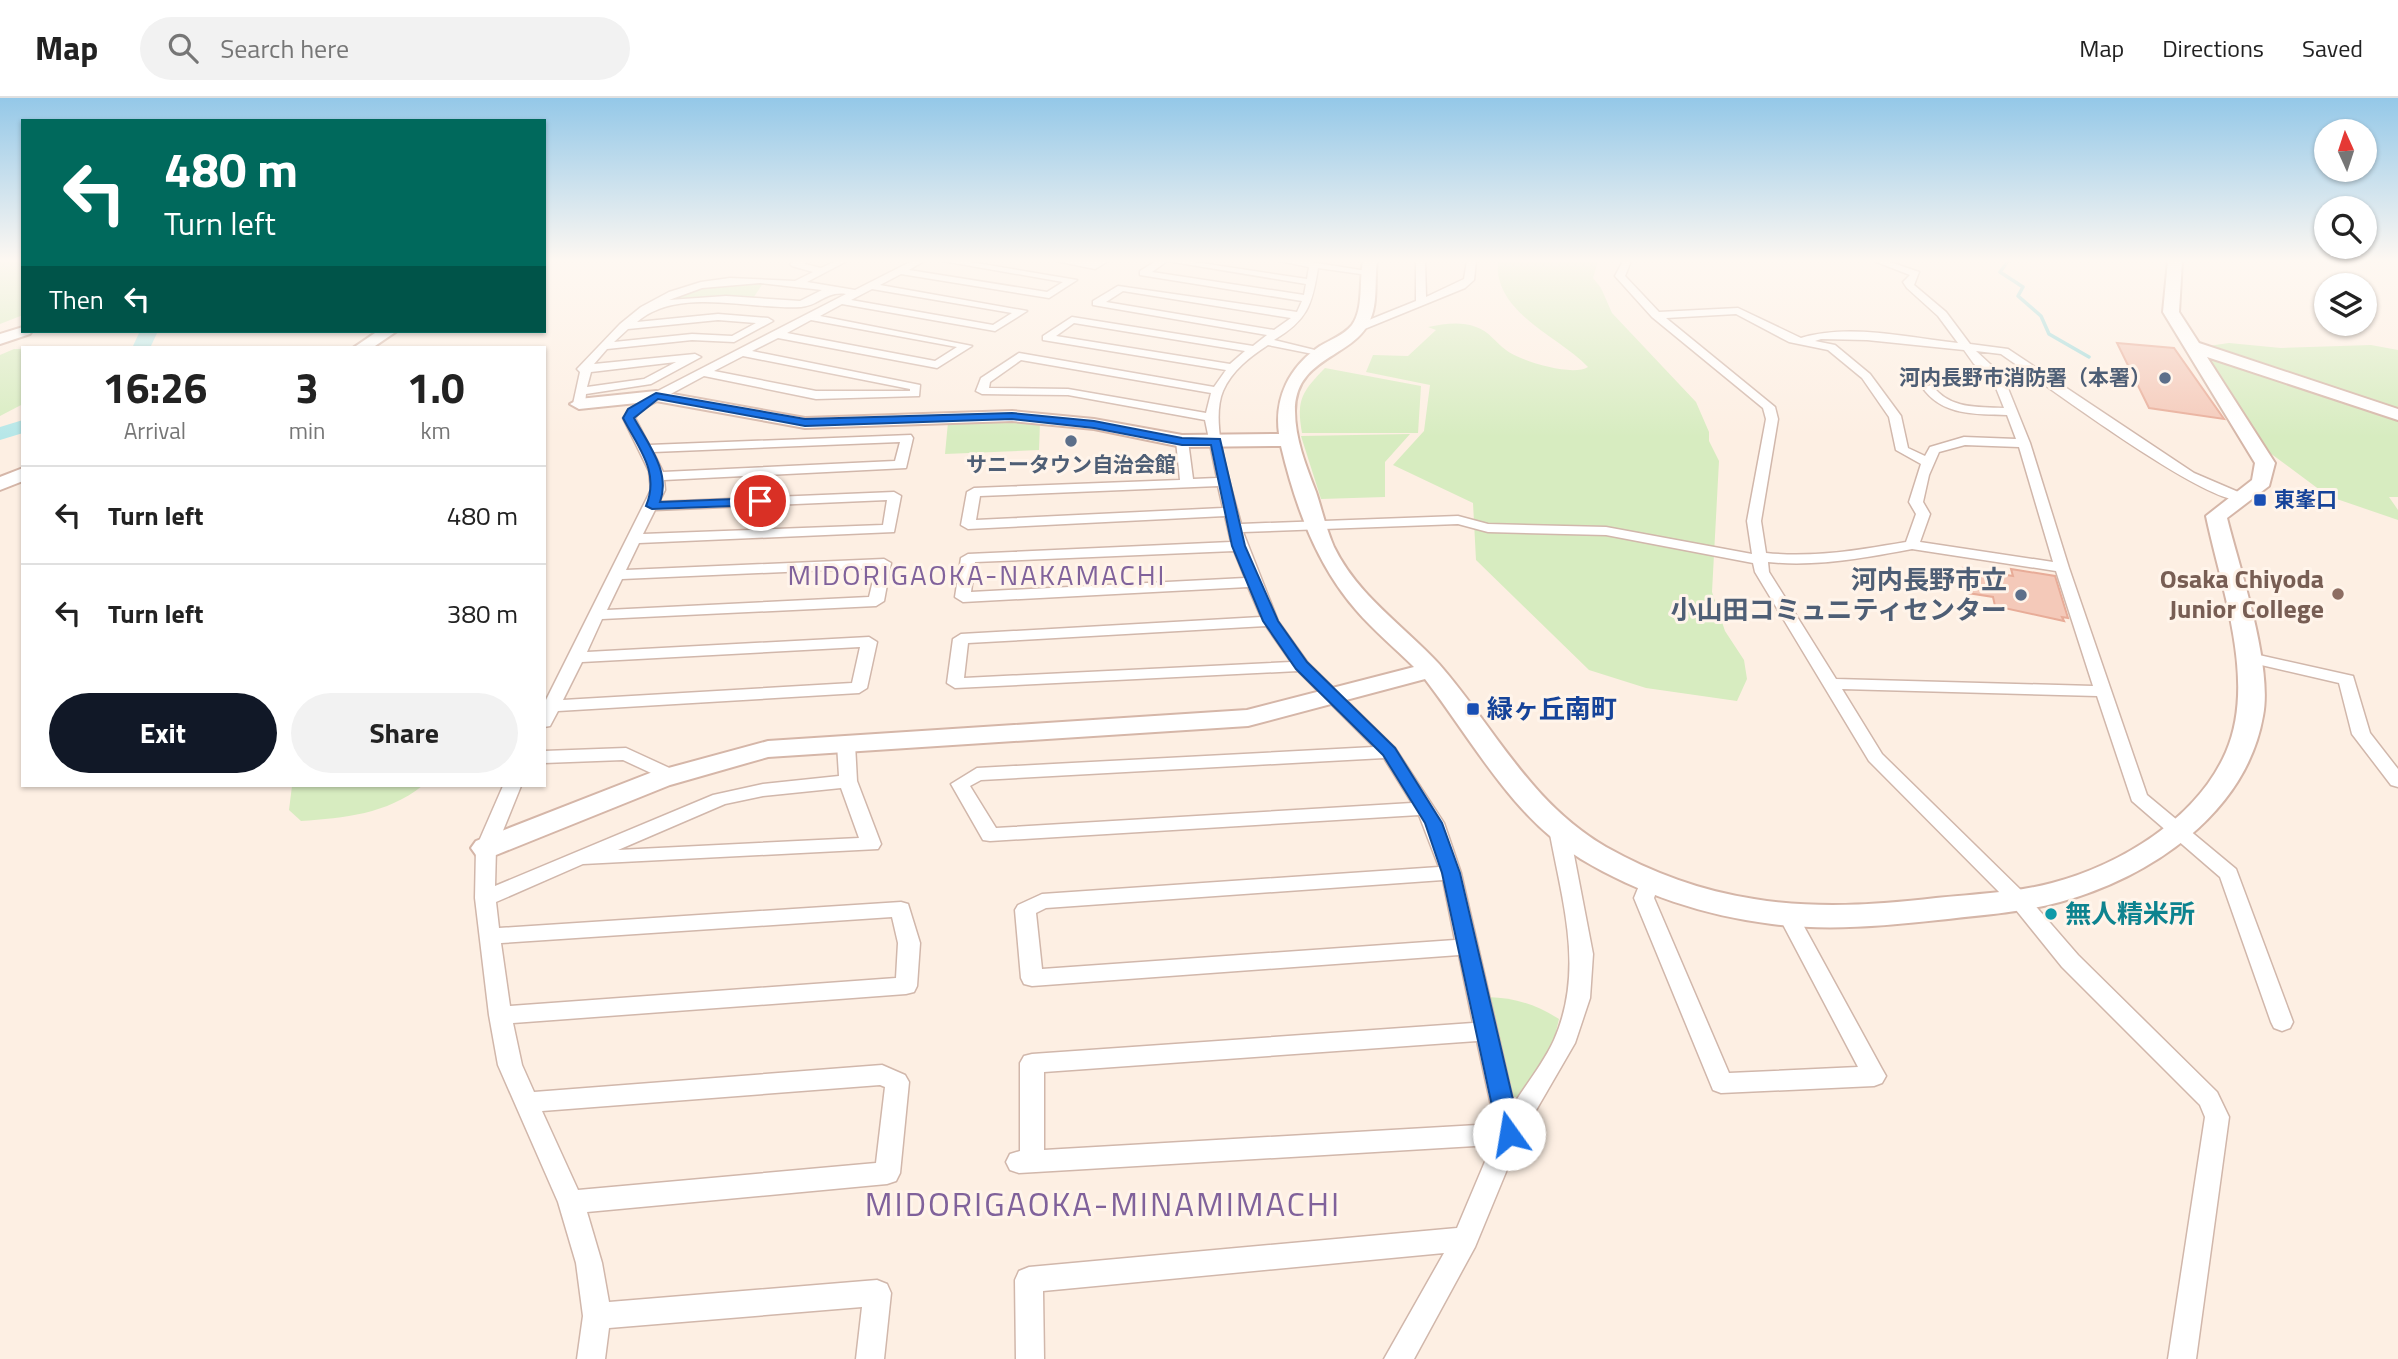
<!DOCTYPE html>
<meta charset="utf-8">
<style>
:root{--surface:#fff;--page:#f2f2f2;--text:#222;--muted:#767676;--line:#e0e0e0;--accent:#111827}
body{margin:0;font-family:"Titillium Web","Noto Sans JP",sans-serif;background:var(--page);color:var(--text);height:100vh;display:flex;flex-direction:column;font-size:26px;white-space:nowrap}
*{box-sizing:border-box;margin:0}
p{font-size:23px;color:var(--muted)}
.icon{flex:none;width:38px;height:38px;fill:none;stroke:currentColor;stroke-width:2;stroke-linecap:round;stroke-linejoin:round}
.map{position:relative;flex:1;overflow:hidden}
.panel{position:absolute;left:21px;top:248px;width:525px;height:441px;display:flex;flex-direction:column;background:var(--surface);border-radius:0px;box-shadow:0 2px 5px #0004}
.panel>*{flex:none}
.hud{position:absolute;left:21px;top:21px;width:525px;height:214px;border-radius:0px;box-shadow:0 2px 5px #0004;background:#00695c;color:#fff;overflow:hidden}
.needle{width:46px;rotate:357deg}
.buttons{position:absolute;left:2314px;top:21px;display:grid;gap:14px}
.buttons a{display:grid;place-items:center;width:63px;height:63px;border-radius:50%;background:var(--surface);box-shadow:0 2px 5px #0004;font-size:35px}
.pin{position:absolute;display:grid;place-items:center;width:60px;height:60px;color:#fff;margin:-30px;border:4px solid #fff;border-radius:50%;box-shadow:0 2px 7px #0007}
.me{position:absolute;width:77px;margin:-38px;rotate:347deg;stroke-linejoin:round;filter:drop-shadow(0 0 5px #0008)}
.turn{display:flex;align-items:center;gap:24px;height:147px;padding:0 28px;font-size:32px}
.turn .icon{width:91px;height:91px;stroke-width:2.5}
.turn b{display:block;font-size:49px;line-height:60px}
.then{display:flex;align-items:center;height:66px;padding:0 28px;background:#0003;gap:14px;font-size:26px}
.eta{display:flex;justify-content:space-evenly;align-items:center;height:119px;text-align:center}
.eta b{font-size:42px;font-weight:700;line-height:49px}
.button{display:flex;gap:14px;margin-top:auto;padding:14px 28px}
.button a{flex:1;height:80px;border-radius:42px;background:var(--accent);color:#fff;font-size:28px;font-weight:700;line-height:80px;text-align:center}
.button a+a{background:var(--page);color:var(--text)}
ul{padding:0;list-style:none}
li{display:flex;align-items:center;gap:21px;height:98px;padding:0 28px;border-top:2px solid var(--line)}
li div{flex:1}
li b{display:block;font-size:26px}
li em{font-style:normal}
header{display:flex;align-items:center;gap:42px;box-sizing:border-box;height:98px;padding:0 35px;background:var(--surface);border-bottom:2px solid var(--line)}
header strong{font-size:33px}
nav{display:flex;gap:38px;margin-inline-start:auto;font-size:24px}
.search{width:490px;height:63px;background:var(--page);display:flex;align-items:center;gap:18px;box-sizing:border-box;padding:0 24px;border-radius:38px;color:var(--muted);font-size:26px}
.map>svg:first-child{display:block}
.green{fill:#d7ecc0}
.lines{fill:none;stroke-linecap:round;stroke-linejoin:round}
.stream{stroke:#9cd9da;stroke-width:3.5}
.river{fill:#b6e7e8;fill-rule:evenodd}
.building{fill:#f4c9b9;stroke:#e8ac98;stroke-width:2}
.street-casing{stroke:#d1b7ab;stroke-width:3}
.secondary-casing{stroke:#d5b6a8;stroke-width:4}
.street{fill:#fff;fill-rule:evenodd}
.secondary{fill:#fff;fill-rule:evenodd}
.route{fill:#1a73e8;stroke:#114b97;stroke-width:2}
.service-dot{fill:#5c6f8a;stroke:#fff4ea;stroke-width:2.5}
.transit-dot{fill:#1a4fb4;stroke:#fff4ea;stroke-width:2.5}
.education-dot{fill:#8d6e63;stroke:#fff4ea;stroke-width:2.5}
.culture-dot{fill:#0f9aa8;stroke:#fff4ea;stroke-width:2.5}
.labels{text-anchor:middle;stroke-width:6;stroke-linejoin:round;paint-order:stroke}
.far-service-label{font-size:21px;font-weight:bold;fill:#4e5e75;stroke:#fff4ea;text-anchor:end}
.far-transit-label{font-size:21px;font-weight:bold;fill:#164399;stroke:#fff4ea;text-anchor:start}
.education-label{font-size:26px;font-weight:bold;fill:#785e54;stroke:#fff4ea;text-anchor:end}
.service-label{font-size:26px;font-weight:bold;fill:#4e5e75;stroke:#fff4ea;text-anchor:end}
.transit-label{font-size:26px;font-weight:bold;fill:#164399;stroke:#fff4ea;text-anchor:start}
.culture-label{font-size:26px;font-weight:bold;fill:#0d838f;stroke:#fff4ea;text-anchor:start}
.neighbourhood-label{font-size:28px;letter-spacing:2px;fill:#80629b;stroke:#fff4ea}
.near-neighbourhood-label{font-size:33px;letter-spacing:2px;fill:#80629b;stroke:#fff4ea}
</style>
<header>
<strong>Map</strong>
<div class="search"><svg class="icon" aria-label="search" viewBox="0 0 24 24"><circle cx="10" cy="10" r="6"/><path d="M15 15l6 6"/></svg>Search here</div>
<nav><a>Map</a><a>Directions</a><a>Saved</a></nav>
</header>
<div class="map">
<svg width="2398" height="1261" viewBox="0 0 2398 1261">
<rect width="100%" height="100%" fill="#fdefe3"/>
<g class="green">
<path d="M 0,163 L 23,163 L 23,217 L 0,226 Z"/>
<path d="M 1498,163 L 1598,163 L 1593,180 L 1601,190 L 1612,215 L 1696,304 L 1709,334 L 1709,343 L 1719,363 L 1712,494 L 1725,533 L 1744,562 L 1747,581 L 1737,603 L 1646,590 L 1589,572 L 1476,462 L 1473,405 L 1393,367 L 1424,333 L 1430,287 L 1366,274 L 1373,257 L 1408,258 L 1436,232 L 1428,229 C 1444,226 1460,223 1476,229 C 1490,234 1495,244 1506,252 C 1520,263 1572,279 1588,269 C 1558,237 1493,215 1498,163 Z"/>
<path d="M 765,182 L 752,202 L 652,206 L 683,190 Z"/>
<path d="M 2229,245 L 2281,250 L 2371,247 L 2398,252 L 2398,399 L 2389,399 L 2398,412 L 2398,422 L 2328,398 L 2270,355 L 2207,264 L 2201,249 Z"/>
<path d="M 14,251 L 23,251 L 23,306 L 0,318 L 0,257 Z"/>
<path d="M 1325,270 L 1421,288 L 1418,335 L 1302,335 C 1296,301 1302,294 1325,270 Z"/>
<path d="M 1006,322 L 1040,324 L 1039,352 L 945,356 L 948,324 Z"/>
<path d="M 1410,336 L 1385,364 L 1385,399 L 1321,401 L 1301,338 Z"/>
<path d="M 292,688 L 422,688 C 387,716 344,720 301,723 L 289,712 Z"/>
<path d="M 1488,899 C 1515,900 1535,906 1559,921 L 1553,946 L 1519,1000 L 1506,997 Z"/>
</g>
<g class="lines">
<path class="stream" d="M 2008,163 L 2000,174 L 2023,189 L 2018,198 L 2041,218 L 2049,236 L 2089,259"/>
<g class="river">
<path d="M 140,233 L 158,233 L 150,250 L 132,250 Z"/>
<path d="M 23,322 L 23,335 L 0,342 L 0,329 Z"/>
</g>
</g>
<g class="building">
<path d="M 2117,245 L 2174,250 L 2224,321 L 2149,310 Z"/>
<path d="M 1963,470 L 2013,478 L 2011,471 L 2055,478 L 2068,520 L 2062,519 L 2064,523 L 1995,508 L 1993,499 L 1968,495 Z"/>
</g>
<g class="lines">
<defs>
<g id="street">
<path d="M 795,163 L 807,163 L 805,166 L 821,170 L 836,163 L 847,163 L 807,184 L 855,192 L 912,163 L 924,163 L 909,172 L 1047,194 L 1063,184 L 943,163 L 964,163 L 1077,182 L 1049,200 L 901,176 L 880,187 L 1027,213 L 995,233 L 842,206 L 820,218 L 972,248 L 937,270 L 778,240 L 752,253 L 920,287 L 919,298 L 816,301 L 704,278 L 641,312 L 635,320 L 649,347 L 911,337 L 913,340 L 906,370 L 664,382 L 665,392 L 659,404 L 894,394 L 901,398 L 894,434 L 639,445 L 626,472 L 884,461 L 891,465 L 884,503 L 876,508 L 602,521 L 587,554 L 869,539 L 877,544 L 867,590 L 859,595 L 558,613 L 550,628 L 544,629 L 544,606 L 651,392 L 649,373 L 623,320 C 631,308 639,303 652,296 L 846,196 C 825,193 819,208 801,209 C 750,212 678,188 637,224 L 718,216 L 768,220 L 773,223 L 734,244 L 692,242 L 607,251 L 594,266 L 695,256 L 701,259 L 651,286 L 586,296 L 585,306 L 579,310 L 573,306 L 580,274 L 577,271 L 620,226 L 641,209 L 669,194 L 701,184 L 730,180 L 795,183 L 813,174 L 792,168 L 790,166 ZM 760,185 L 822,192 L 800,203 L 726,198 L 669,202 L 702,190 ZM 872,191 L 1012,215 L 993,227 L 851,202 ZM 718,222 L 756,225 L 732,238 L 692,236 L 614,244 L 628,231 ZM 811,222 L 957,249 L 935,263 L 787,235 ZM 743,258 L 910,291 L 910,293 L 816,293 L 714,273 ZM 676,264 L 644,281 L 587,289 L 591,274 ZM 900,344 L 895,363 L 663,374 L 653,354 ZM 887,402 L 883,427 L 643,436 L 655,412 ZM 876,470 L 869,499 L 607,512 L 622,481 ZM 860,549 L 852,585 L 563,602 L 582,564 Z"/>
<path d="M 1056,163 L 1108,163 L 1095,171 Z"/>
<path d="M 1156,163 L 1167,163 L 1152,174 L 1304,197 L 1306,186 L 1167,163 L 1188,163 L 1307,181 L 1309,169 L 1280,163 L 1304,163 L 1373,174 L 1368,177 L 1318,170 C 1312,208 1307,222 1274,242 L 1323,254 L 1323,258 L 1268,247 C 1250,259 1232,272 1223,293 C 1209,326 1232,391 1241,426 L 1458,418 L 1488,426 L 1606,429 L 1752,456 L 1747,423 L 1766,321 L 1763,310 L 1652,219 L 1615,178 L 1623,163 L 1631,163 L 1625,178 L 1659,214 L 1738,210 L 1801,240 C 1850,225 1909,240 1958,245 L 1938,218 L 1907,190 L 1903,184 L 1910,177 L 1874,163 L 1887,163 L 1919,174 L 1914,187 L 1946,214 L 1970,246 L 2008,251 L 2194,375 L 2243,396 L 2243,402 C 2208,409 2038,281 2001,256 L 1976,253 L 2003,278 L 2030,345 L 2069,470 L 2147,697 L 2236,771 L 2293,924 L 2290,930 L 2282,933 L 2274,930 L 2271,924 L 2220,779 L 2132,703 L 2097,598 L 1842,591 L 1882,656 L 2026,797 L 2078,857 L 2217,994 L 2229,1019 L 2196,1261 L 2168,1261 L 2205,1019 L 2200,1007 L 2062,869 L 2012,807 L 1869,663 L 1755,474 L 1753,465 L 1606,437 L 1488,434 L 1458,426 L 1243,434 L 1278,523 L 1308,565 L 1395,650 L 1444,725 L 1461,775 L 1514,1006 C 1527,985 1544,964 1554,942 C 1585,872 1562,803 1549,731 L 1552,726 L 1566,726 L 1569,731 L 1593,856 L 1590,900 L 1575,945 L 1520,1040 L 1475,1149 L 1414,1261 L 1384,1261 L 1444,1155 L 1043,1193 L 1044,1261 L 1016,1261 L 1015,1182 L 1019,1173 L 1029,1169 L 1457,1130 L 1492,1047 L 1019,1075 L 1010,1072 L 1006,1064 L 1010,1056 L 1020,1053 L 1020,965 L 1024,958 L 1032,956 L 1473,925 L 1459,857 L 1032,888 L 1024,886 L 1021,880 L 1015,812 L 1018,807 L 1042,796 L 1439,769 L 1419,717 L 990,743 L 983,742 L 951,686 L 977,670 L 1374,649 L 1298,573 L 955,590 L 947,585 L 953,541 L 961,536 L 1261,519 L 1248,489 L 963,504 L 955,499 L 961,460 L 968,456 L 1231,444 L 1225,418 L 968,431 L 961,427 L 967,394 L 974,390 L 1180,382 L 1176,343 L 1182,339 L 1188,343 L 1193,381 L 1217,380 L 1205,322 L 1068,297 L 982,296 L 976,293 L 981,280 L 1019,255 L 1214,289 L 1226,272 L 1043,242 L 1043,238 L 1072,219 L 1253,248 L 1267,237 L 1093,207 L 1093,203 L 1118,188 L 1297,214 L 1302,203 L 1140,177 L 1140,173 ZM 1123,193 L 1291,220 L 1274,232 L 1106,204 ZM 1736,216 L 1789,244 L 1828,252 L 1862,280 L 1889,319 L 1896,352 L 1921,366 L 1909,404 L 1916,416 L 1906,444 C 1860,452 1813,460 1766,455 L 1761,423 L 1778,321 L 1775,309 L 1666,220 ZM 1074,225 L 1245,253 L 1230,266 L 1056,238 ZM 1821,241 L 1867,242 L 1964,252 L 1974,266 L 1992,280 L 2004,310 C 1977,309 1949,311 1932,287 L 1922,289 C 1942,318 1975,316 2007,317 L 2016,341 L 1964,339 L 1930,349 L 1925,358 L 1908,350 L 1901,318 L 1870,276 L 1835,247 L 1815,243 ZM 1021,262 L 1211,295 L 1206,315 L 1068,291 L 989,290 L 990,284 ZM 1965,347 L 2019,349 L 2053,464 L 1920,444 L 1930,416 L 1923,404 L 1929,377 L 1939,354 ZM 1218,388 L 1223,410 L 976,422 L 980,398 ZM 1912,451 L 2056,473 L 2093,588 L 1836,581 L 1769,474 L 1768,464 C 1816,469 1864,460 1912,451 ZM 1234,453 L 1245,480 L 971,494 L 975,464 ZM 1266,528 L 1291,564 L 964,580 L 968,545 ZM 1384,660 L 1412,705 L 996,730 L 970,688 L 981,682 ZM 1443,782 L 1455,842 L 1042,871 L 1036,815 L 1046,810 ZM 1477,943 L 1495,1026 L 1044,1052 L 1044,974 Z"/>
<path d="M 1416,163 L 1425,163 L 1426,199 L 1464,181 L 1467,163 L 1476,163 L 1474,182 L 1465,190 L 1362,232 L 1354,232 L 1354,228 L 1416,203 Z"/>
<path d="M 2250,555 L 2353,578 L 2370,635 L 2398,671 L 2398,689 L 2391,687 L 2352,636 L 2339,585 L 2244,563 L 2242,560 Z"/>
<path d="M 846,641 L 855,646 L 857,683 L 881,746 L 878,751 L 583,766 L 496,804 L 499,830 L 901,804 L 908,806 L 920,845 L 917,888 L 914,894 L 906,896 L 513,925 L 522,967 L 534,994 L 882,967 L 905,977 L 909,984 L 900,1075 L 896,1083 L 887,1086 L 587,1114 L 602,1165 L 609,1204 L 877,1182 L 887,1186 L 891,1195 L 884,1261 L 856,1261 L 862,1209 L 609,1230 L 605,1261 L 577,1261 L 583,1218 L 576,1165 L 558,1104 L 498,967 L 489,917 L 475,800 L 476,750 L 503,688 L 521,688 L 496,750 L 495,788 L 713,697 L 763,686 L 839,678 L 837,646 ZM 841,690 L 859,740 L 618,752 L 725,706 L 763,698 ZM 892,819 L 898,845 L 896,880 L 510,908 L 501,845 ZM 880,987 L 885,989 L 876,1065 L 578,1092 L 542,1013 Z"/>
<path d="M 626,650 L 676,673 L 679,677 L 670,683 L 664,681 L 623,662 L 544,665 L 544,653 Z"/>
<path d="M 1650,776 L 1657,778 L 1660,783 L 1654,800 L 1729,975 L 1858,969 L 1778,817 L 1781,812 L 1795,812 L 1882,971 L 1886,978 L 1882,985 L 1874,988 L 1721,995 L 1713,992 L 1634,800 L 1643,778 Z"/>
</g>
<g id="secondary">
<path d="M 1363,163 L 1377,163 C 1374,184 1379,209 1367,228 C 1348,260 1295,261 1295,313 C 1295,341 1306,368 1316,394 C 1322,412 1326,431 1334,449 C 1358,498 1403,527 1439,566 C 1495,630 1530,705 1606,749 C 1652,775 1702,793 1754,801 C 1815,811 1876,807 1936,800 C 1975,796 2014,795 2052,785 C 2120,767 2197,721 2226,654 C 2257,583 2221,490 2206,418 L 2252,382 L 2255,365 L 2163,214 L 2168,163 L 2182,163 L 2179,214 L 2199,245 L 2398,311 L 2398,322 L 2207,259 L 2275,365 L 2269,388 L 2227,420 C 2240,472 2273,568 2263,618 C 2246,716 2149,780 2060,804 C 2020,815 1979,817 1938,822 C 1883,828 1828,833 1772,826 C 1706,818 1639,796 1581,761 C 1511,717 1474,645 1425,581 L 1248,628 L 768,659 L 670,687 L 496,757 L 486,760 L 476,757 L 471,750 L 476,743 L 650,675 L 768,643 L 1247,612 L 1414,569 C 1395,550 1374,533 1356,512 C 1316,466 1295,407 1281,348 L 1182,349 L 1094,331 L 1012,323 L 805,330 L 656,303 L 579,311 L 570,306 L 579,301 L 656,293 L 805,320 L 1012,313 L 1094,321 L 1182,337 L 1279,336 C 1274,300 1289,269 1320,248 C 1330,242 1344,237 1352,227 C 1364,210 1359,183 1363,163 Z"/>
<path d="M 23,229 L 23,233 L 32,233 L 30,236 L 0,246 L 0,236 Z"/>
<path d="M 378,233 L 397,233 L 372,250 L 353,250 Z"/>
<path d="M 23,370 L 23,383 L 0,392 L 0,379 Z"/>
</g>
</defs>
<use href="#street" class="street-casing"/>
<use href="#secondary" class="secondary-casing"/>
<use href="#street" class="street"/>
<use href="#secondary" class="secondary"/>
</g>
<linearGradient id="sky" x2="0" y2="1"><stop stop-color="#94c8e8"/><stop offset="0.48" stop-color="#fef8f2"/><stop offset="1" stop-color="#fef8f2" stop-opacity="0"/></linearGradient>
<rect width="2398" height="339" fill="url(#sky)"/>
<path class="route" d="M 656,295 L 805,321 L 1012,315 L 1094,323 L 1182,340 L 1220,341 L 1245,448 L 1278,523 L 1307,564 L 1395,650 L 1442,725 L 1460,775 L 1521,1036 L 1517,1043 L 1509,1045 L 1501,1043 L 1498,1036 L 1442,775 L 1425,725 L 1383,657 L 1296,571 L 1263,523 L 1232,448 L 1211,347 L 1182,347 L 1094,330 L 1012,321 L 805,328 L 658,301 L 634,320 C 648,346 671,374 660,404 L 760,400 L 766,403 L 760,407 L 652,411 L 646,408 C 660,374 639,351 623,320 L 628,311 Z"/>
<g class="service-dot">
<circle cx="2165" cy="280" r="7"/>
<circle cx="1071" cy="343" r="7"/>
<circle cx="2021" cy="497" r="7"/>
</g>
<g class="transit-dot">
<rect x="2253" y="395" width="14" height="14" rx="3.5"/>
<rect x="1466" y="604" width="14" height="14" rx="3.5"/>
</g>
<circle class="education-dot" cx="2338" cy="496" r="7"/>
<circle class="culture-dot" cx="2051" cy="816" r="7"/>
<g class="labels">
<g class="far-service-label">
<text x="2151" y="287">河内長野市消防署（本署）</text>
<text x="1071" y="374" text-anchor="middle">サニータウン自治会館</text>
</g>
<g class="far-transit-label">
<text x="2274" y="409">東峯口</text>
</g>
<g class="education-label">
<text x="2324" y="490">Osaka Chiyoda<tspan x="2324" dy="30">Junior College</tspan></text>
</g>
<g class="service-label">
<text x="2007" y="491">河内長野市立<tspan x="2007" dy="30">小山田コミュニティセンター</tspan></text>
</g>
<g class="transit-label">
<text x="1487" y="620">緑ヶ丘南町</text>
</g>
<g class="culture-label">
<text x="2065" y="825">無人精米所</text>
</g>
<g class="neighbourhood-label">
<text x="977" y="487">MIDORIGAOKA-NAKAMACHI</text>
</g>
<g class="near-neighbourhood-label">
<text x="1103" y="1118">MIDORIGAOKA-MINAMIMACHI</text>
</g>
</g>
</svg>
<div class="buttons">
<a><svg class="needle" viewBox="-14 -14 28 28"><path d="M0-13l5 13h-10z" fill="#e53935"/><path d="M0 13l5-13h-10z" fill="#767676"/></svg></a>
<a><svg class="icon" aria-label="search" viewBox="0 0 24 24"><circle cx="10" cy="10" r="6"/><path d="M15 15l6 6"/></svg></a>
<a><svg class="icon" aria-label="layers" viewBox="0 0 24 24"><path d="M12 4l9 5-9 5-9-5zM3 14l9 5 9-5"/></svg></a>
</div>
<div class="pin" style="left:760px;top:403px;background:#d93025"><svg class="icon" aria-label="arrive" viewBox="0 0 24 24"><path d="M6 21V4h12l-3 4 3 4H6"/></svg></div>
<svg class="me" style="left:1509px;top:1036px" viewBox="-20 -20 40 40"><circle r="19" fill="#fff"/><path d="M0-13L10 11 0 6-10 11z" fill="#1a73e8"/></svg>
<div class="hud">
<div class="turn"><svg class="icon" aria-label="left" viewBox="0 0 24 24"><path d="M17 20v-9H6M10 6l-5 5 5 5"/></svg><div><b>480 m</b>Turn left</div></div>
<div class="then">Then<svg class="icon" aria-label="left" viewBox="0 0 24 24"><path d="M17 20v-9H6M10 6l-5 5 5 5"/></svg></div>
</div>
<section class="panel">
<div class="eta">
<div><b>16:26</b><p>Arrival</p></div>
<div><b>3</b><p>min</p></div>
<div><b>1.0</b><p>km</p></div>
</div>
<ul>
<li><svg class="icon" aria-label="left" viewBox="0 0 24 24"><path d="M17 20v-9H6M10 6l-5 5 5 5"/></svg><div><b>Turn left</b></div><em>480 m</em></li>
<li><svg class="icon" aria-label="left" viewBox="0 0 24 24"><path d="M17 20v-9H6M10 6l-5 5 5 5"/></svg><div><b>Turn left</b></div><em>380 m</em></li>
</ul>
<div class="button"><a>Exit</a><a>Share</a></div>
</section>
</div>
